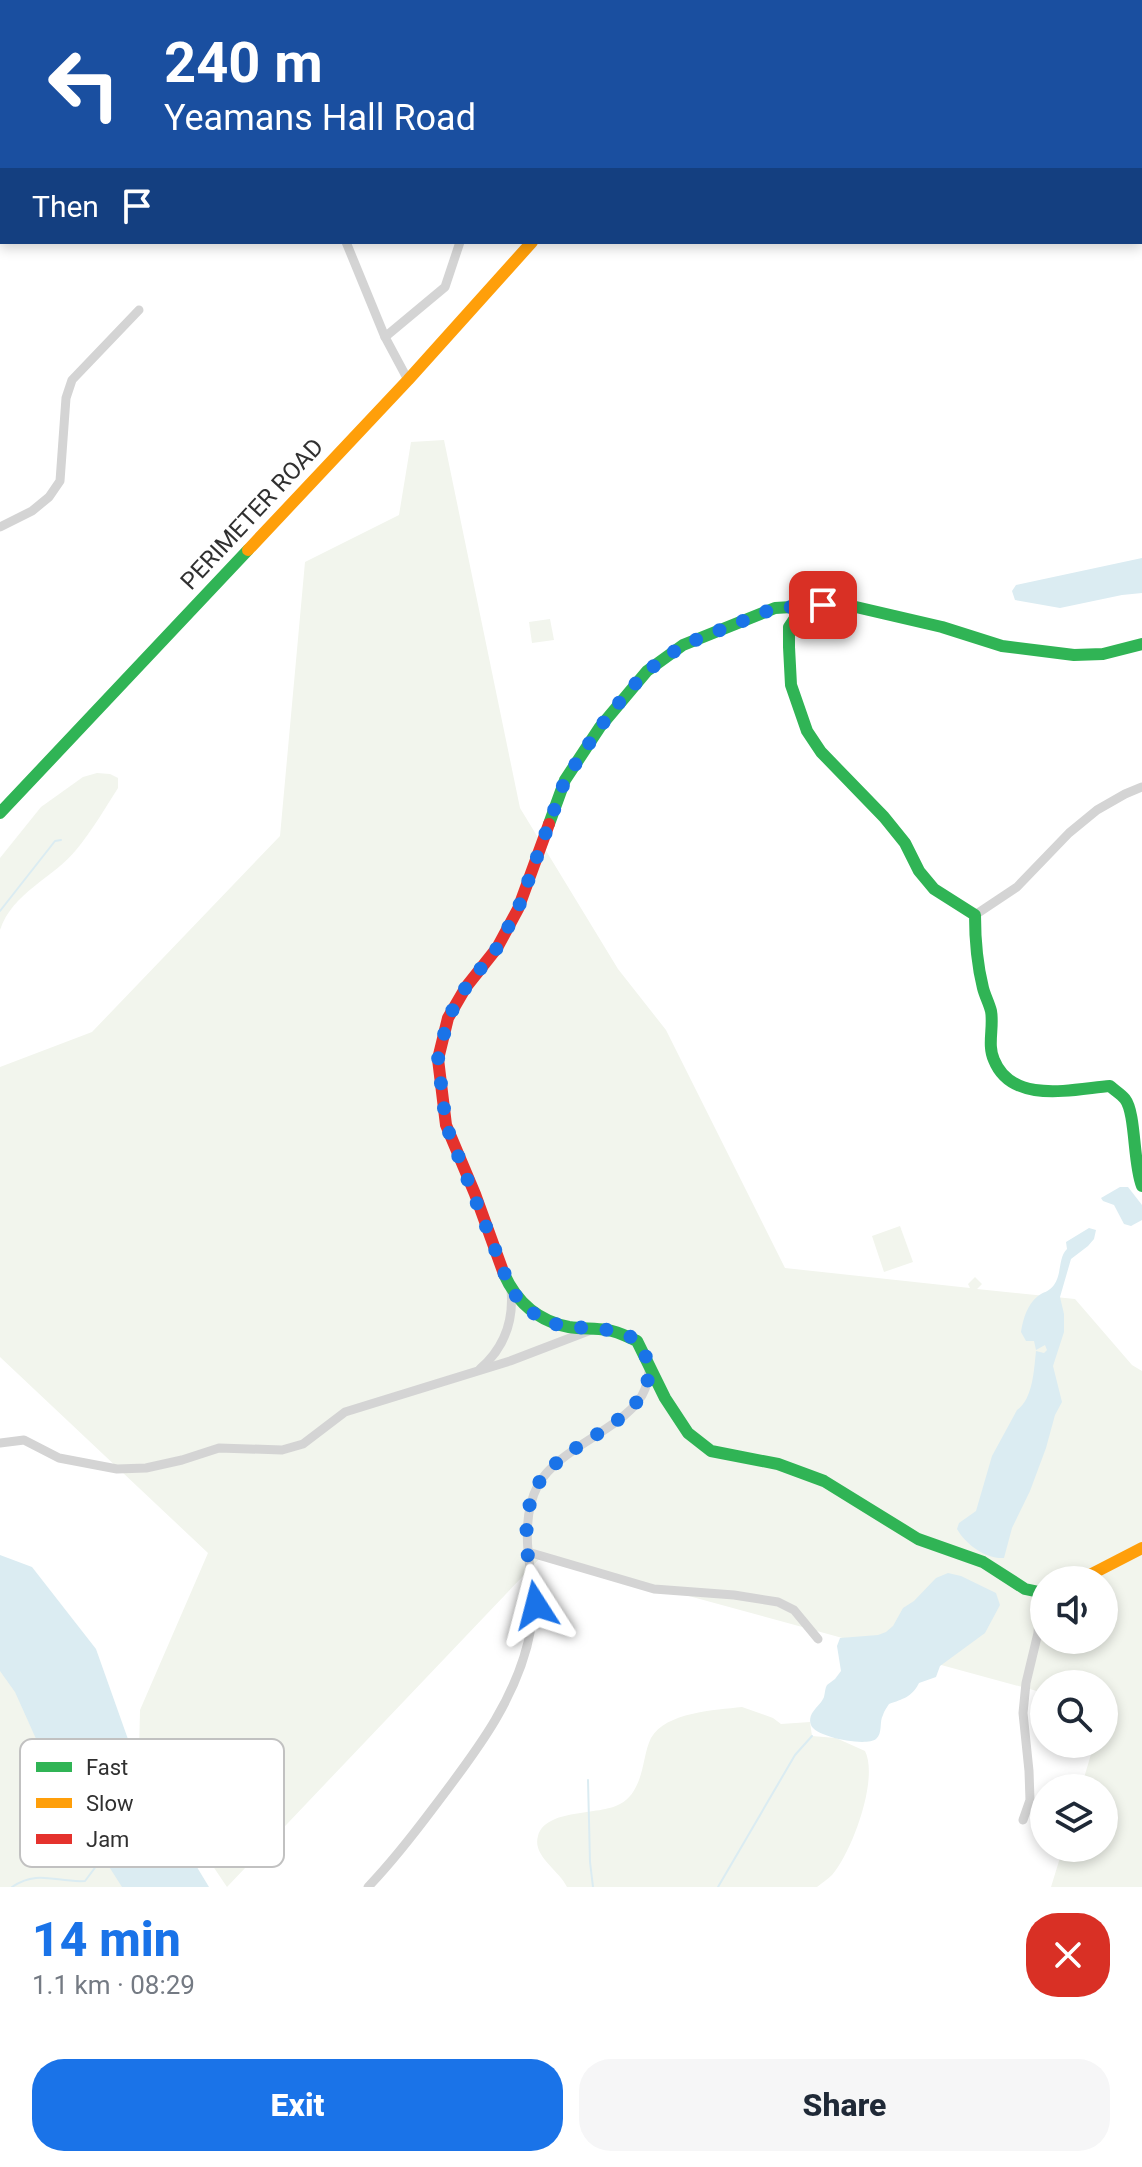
<!DOCTYPE html>
<meta charset="utf-8">
<style>
:root{--surface:#fff;--page:#f6f6f7;--text:#1f2937;--muted:#747a83;--accent:#1a73e8}
body{margin:0;font-family:Roboto,sans-serif;background:var(--page);color:var(--text);height:100vh;display:flex;flex-direction:column;font-size:30px;white-space:nowrap}
*{box-sizing:border-box;margin:0}
p{font-size:26px;color:var(--muted)}
.icon{flex:none;width:44px;height:44px;fill:none;stroke:currentColor;stroke-width:2;stroke-linecap:round;stroke-linejoin:round}
.map{position:relative;height:1887px;overflow:hidden}
.details{display:flex;flex-direction:column;background:var(--surface);flex:1}
.details>*{flex:none}
.top-card{position:absolute;left:0px;top:0px;width:1142px;height:244px;box-shadow:0 4px 12px #0003;background:#1a4fa0;color:#fff;overflow:hidden}
.controls{position:absolute;left:1030px;top:1566px;display:grid;gap:16px}
.controls a{display:grid;place-items:center;width:88px;height:88px;border-radius:50%;background:var(--surface);box-shadow:0 4px 12px #0003;font-size:40px}
.pin{position:absolute;display:grid;place-items:center;width:68px;height:68px;color:#fff;margin:-34px;border-radius:16px;box-shadow:0 4px 12px #0006}
.me{position:absolute;width:88px;margin:-44px;rotate:351deg;stroke-linejoin:round;filter:drop-shadow(0 0 6px #0008)}
.turn{display:flex;align-items:center;gap:28px;height:168px;padding:0 32px;font-size:36px}
.turn .icon{width:104px;height:104px;stroke-width:2.5}
.turn b{display:block;font-size:56px;line-height:68px}
.then{display:flex;align-items:center;height:76px;padding:0 32px;background:#0003;gap:16px;font-size:30px}
.round{display:grid;place-items:center;flex:none;width:84px;height:84px;border-radius:32px;background:var(--page)}
.head{display:flex;align-items:center;justify-content:space-between;height:136px;padding:0 32px}
h1{font-size:48px;font-weight:800;line-height:60px;color:var(--accent)}
.cta{display:flex;gap:16px;margin-top:auto;padding:16px 32px}
.cta a{flex:1;height:92px;border-radius:32px;background:var(--accent);color:#fff;font-size:32px;font-weight:800;line-height:92px;text-align:center}
.cta a+a{background:var(--page);color:var(--text)}
.map>svg:first-child{display:block}
.green{fill:#f2f5ed;fill-rule:evenodd}
.water{fill:#dbecf2}
.lines{fill:none;stroke-linecap:round;stroke-linejoin:round}
.stream{stroke:#dbecf2;stroke-width:2}
.street{stroke:#d4d4d4;stroke-width:9}
.fast{stroke:#30b455;stroke-width:12}
.slow{stroke:#ff9f0a;stroke-width:12}
.jam{stroke:#e5322d;stroke-width:12}
.route{stroke:#1a73e8;stroke-width:14;stroke-dasharray:0 25.2}
.labels{text-anchor:middle;stroke-width:8;stroke-linejoin:round;paint-order:stroke}
.street-label{font-size:24px;fill:#303030;stroke:#fff}
.key{fill:#fff;stroke:#c1c1c1;stroke-width:2}
.key-label{font-size:22px;fill:#303030}
</style>
<div class="map">
<svg width="1142" height="1887" viewBox="0 0 1142 1887">
<rect width="100%" height="100%" fill="#fff"/>
<g class="green">
<path d="M 444,440 L 520,808 L 618,969 L 666,1030 L 785,1268 L 970,1288 L 968,1284 L 975,1277 L 982,1284 L 977,1289 L 1075,1299 L 1132,1365 L 1142,1371 L 1142,1887 L 1051,1887 L 1063,1848 L 1104,1848 L 1104,1788 L 1081,1788 L 1094,1744 L 1104,1744 L 1104,1684 L 1044,1684 L 1044,1693 L 542,1556 L 227,1887 L 173,1807 L 139,1752 L 140,1710 L 208,1553 L 0,1357 L 0,1067 L 92,1032 L 280,836 L 305,562 L 399,515 L 411,442 ZM 1044,1580 L 1104,1580 L 1104,1640 L 1044,1640 Z"/>
<path d="M 550,619 L 554,640 L 532,643 L 529,622 Z"/>
<path d="M 97,773 L 110,774 L 118,778 L 118,788 C 105,808 92,831 76,850 C 52,879 13,892 0,930 L 0,858 L 41,807 L 83,777 Z"/>
<path d="M 900,1226 L 913,1262 L 884,1272 L 872,1236 Z"/>
<path d="M 0,1645 L 144,1887 L 0,1887 Z"/>
<path d="M 742,1707 L 773,1718 L 781,1724 L 810,1722 L 812,1736 L 836,1738 L 865,1751 C 879,1779 852,1852 832,1875 C 828,1879 822,1883 817,1887 L 567,1887 C 559,1870 532,1856 538,1836 C 546,1808 599,1816 620,1804 C 630,1799 635,1790 639,1780 C 644,1767 645,1750 651,1738 C 666,1712 715,1710 742,1707 Z"/>
</g>
<g class="water">
<path d="M 1142,558 L 1142,593 L 1122,595 L 1060,608 L 1015,600 L 1012,591 L 1016,585 Z"/>
<path d="M 1120,1187 L 1128,1187 L 1142,1205 L 1142,1220 L 1131,1226 L 1124,1224 L 1114,1205 L 1103,1201 L 1101,1198 Z"/>
<path d="M 1089,1228 L 1096,1230 L 1094,1239 L 1088,1246 L 1071,1259 L 1060,1297 L 1064,1314 L 1064,1332 L 1053,1366 L 1062,1402 L 1055,1415 L 1046,1448 L 1030,1491 L 1012,1528 L 1004,1558 C 986,1559 966,1545 957,1529 L 959,1523 L 976,1511 L 992,1456 L 1017,1410 C 1033,1399 1034,1369 1036,1351 L 1044,1353 L 1047,1350 L 1045,1345 L 1036,1350 L 1034,1341 L 1026,1341 L 1021,1332 C 1023,1319 1027,1305 1038,1296 C 1043,1292 1049,1292 1054,1285 C 1062,1274 1058,1258 1067,1249 L 1066,1242 Z"/>
<path d="M 0,1555 L 32,1567 L 96,1649 L 140,1773 L 209,1887 L 122,1887 L 85,1829 L 46,1761 L 15,1692 L 0,1671 Z"/>
<path d="M 948,1573 L 961,1576 L 996,1593 L 1000,1605 L 985,1633 L 940,1666 L 936,1677 L 919,1683 C 912,1697 903,1699 889,1704 C 887,1707 884,1711 883,1715 C 879,1722 883,1733 876,1739 C 866,1747 815,1737 811,1725 C 807,1712 820,1707 824,1697 C 825,1693 825,1688 827,1685 L 835,1679 L 841,1671 L 837,1646 L 840,1638 L 878,1635 L 886,1632 L 893,1626 L 903,1608 L 914,1601 L 936,1578 Z"/>
</g>
<g class="lines">
<g class="stream">
<path d="M 0,911 L 55,841 L 61,840"/>
<path d="M 588,1780 L 590,1862 L 593,1887"/>
<path d="M 12,1887 C 38,1869 57,1883 85,1881 L 103,1857"/>
<path d="M 718,1887 L 795,1755 L 812,1736"/>
</g>
<g class="street">
<path d="M 248,0 L 249,2"/>
<path d="M 427,0 L 427,2"/>
<path d="M 33,2 L 38,0"/>
<path d="M 0,16 L 2,15"/>
<path d="M 346,242 L 385,337 L 408,380"/>
<path d="M 385,337 L 445,287 L 460,242"/>
<path d="M 0,527 L 32,511 L 49,497 L 60,481 L 66,398 L 72,380 L 139,310"/>
<path d="M 975,915 L 1017,887 L 1069,833 L 1097,810 L 1125,794 L 1142,787"/>
<path d="M 480,1369 C 504,1348 514,1322 511,1290"/>
<path d="M 0,1443 L 24,1440 L 59,1458 L 117,1469 L 146,1468 L 182,1460 L 219,1448 L 282,1450 L 303,1444 L 345,1412 L 510,1361 L 591,1330"/>
<path d="M 528,1552 L 654,1589 L 734,1595 L 778,1602 L 794,1610 L 818,1639"/>
<path d="M 1023,1820 L 1030,1800 L 1029,1771 L 1023,1713 L 1026,1683 L 1038,1633 L 1040,1593"/>
<path d="M 368,1887 C 392,1862 413,1835 434,1807 C 475,1753 519,1697 531,1628 C 533,1620 536,1612 536,1604 C 535,1594 532,1584 531,1574 C 526,1544 524,1512 538,1485 C 559,1446 631,1427 645,1389 C 648,1381 649,1373 650,1365"/>
</g>
<g class="fast">
<path d="M 509,0 L 509,2"/>
<path d="M 803,606 L 789,627 L 789,647 L 791,685 L 807,731 L 821,752 L 884,817 L 905,843 L 919,871 L 934,889 L 975,915 C 975,939 977,964 983,988 C 985,996 989,1003 991,1011 C 994,1027 987,1045 994,1060 C 1012,1105 1073,1089 1110,1086 C 1114,1090 1121,1094 1125,1099 C 1136,1113 1133,1164 1142,1186"/>
<path d="M 0,813 L 248,550"/>
<path d="M 549,824 L 565,780 L 600,727 L 647,671 L 683,645 L 775,608 L 843,604 L 942,627 L 1002,646 L 1074,655 L 1103,654 L 1142,644"/>
<path d="M 504,1274 C 517,1303 538,1321 569,1327 C 582,1329 595,1328 607,1330 C 617,1331 628,1337 637,1341 L 665,1398 L 688,1433 L 711,1451 L 778,1464 L 824,1481 L 918,1539 L 983,1562 L 1025,1589 L 1044,1593"/>
</g>
<g class="slow">
<path d="M 248,550 L 408,380 L 532,242"/>
<path d="M 1080,1580 L 1142,1548"/>
</g>
<path class="jam" d="M 504,1274 L 475,1194 L 446,1125 L 438,1059 L 448,1018 L 466,987 L 497,948 L 518,909 L 549,824"/>
</g>
<g class="lines">
<path class="route" d="M 536,1605 C 530,1572 521,1533 531,1500 C 544,1457 595,1441 626,1413 C 633,1406 641,1399 645,1389 C 648,1382 649,1373 650,1365 C 646,1358 643,1349 638,1343 C 621,1323 573,1332 549,1322 C 533,1316 522,1303 511,1290 L 446,1125 L 438,1059 L 448,1018 L 466,987 L 497,948 L 518,909 L 565,780 L 600,727 L 626,694 L 647,671 L 683,645 L 775,608 L 823,605"/>
</g>
<g class="labels">
<g class="street-label">
<text transform="translate(252 514) rotate(-47)" y="8">PERIMETER ROAD</text>
</g>
</g>
<rect x="20" y="1739" width="264" height="128" rx="12" class="key"/>
<rect x="36" y="1762" width="36" height="10" fill="#30b455"/>
<rect x="36" y="1798" width="36" height="10" fill="#ff9f0a"/>
<rect x="36" y="1834" width="36" height="10" fill="#e5322d"/>
<g class="key-label">
<text x="86" y="1775">Fast</text>
<text x="86" y="1811">Slow</text>
<text x="86" y="1847">Jam</text>
</g>
</svg>
<div class="controls">
<a><svg class="icon" aria-label="sound" viewBox="0 0 24 24"><path d="M4 9h4l5-4v14l-5-4H4zM17 9q2 3 0 6"/></svg></a>
<a><svg class="icon" aria-label="search" viewBox="0 0 24 24"><circle cx="10" cy="10" r="6"/><path d="M15 15l6 6"/></svg></a>
<a><svg class="icon" aria-label="layers" viewBox="0 0 24 24"><path d="M12 4l9 5-9 5-9-5zM3 14l9 5 9-5"/></svg></a>
</div>
<div class="pin" style="left:823px;top:605px;background:#d93025"><svg class="icon" aria-label="arrive" viewBox="0 0 24 24"><path d="M6 21V4h12l-3 4 3 4H6"/></svg></div>
<svg class="me" style="left:536px;top:1605px" viewBox="-20 -20 40 40"><path d="M0-17L14 15 0 8-14 15z" fill="#1a73e8" stroke="#fff" stroke-width="4"/></svg>
<div class="top-card">
<div class="turn"><svg class="icon" aria-label="left" viewBox="0 0 24 24"><path d="M17 20v-9H6M10 6l-5 5 5 5"/></svg><div><b>240 m</b>Yeamans Hall Road</div></div>
<div class="then">Then<svg class="icon" aria-label="arrive" viewBox="0 0 24 24"><path d="M6 21V4h12l-3 4 3 4H6"/></svg></div>
</div>
</div>
<section class="details">
<div class="head"><div><h1>14 min</h1><p>1.1 km · 08:29</p></div><a class="round" style="background:#d93025;color:#fff"><svg class="icon" aria-label="close" viewBox="0 0 24 24"><path d="M6 6l12 12M18 6L6 18"/></svg></a></div>
<div class="cta"><a>Exit</a><a>Share</a></div>
</section>
